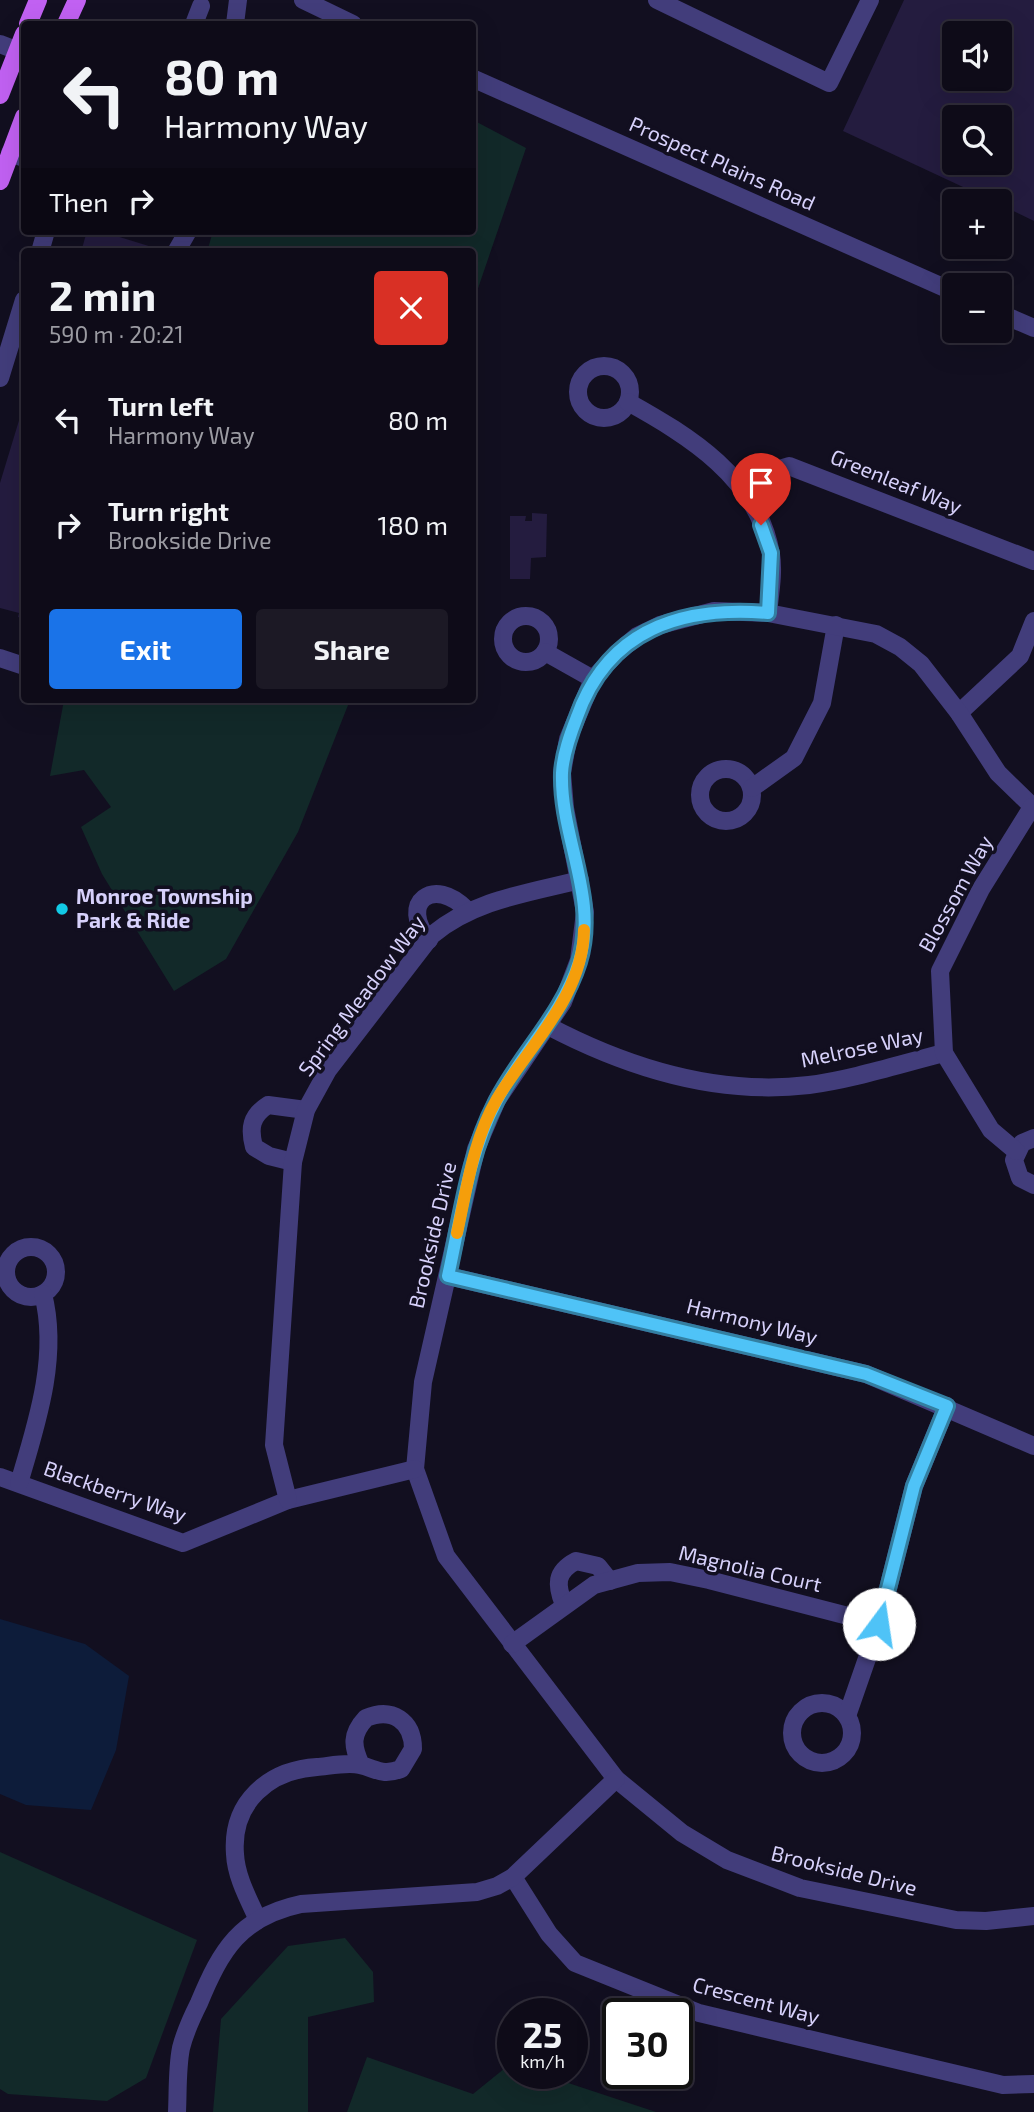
<!DOCTYPE html>
<meta charset="utf-8">
<style>
:root{--surface:#0e0b18;--page:#1c1925;--text:#f1f3f6;--muted:#9b9ba2;--line:#2e2b37;--accent:#1a73e8}
body{margin:0;font-family:"Exo 2",sans-serif;background:var(--page);color:var(--text);height:100vh;display:flex;flex-direction:column;font-size:26px;white-space:nowrap}
*{box-sizing:border-box;margin:0}
p{font-size:23px;color:var(--muted)}
.icon{flex:none;width:38px;height:38px;fill:none;stroke:currentColor;stroke-width:2;stroke-linecap:round;stroke-linejoin:round}
.map{position:relative;flex:1;overflow:hidden}
.details{position:absolute;left:21px;top:248px;width:455px;height:455px;display:flex;flex-direction:column;background:var(--surface);border-radius:7px;box-shadow:0 7px 28px #0002,0 0 0 2px var(--line)}
.details>*{flex:none}
.banner{position:absolute;left:21px;top:21px;width:455px;height:214px;border-radius:7px;box-shadow:0 7px 28px #0002,0 0 0 2px var(--line);background:#0e0b18;color:var(--text);overflow:hidden}
.tools{position:absolute;left:942px;top:21px;display:grid;gap:14px}
.tools a{display:grid;place-items:center;width:70px;height:70px;border-radius:7px;background:var(--surface);box-shadow:0 7px 28px #0002,0 0 0 2px var(--line);font-size:35px}
.speed{position:absolute;left:497px;top:1998px;display:flex;gap:14px;font-size:35px;font-weight:700;text-align:center}
.speed>*{display:grid;place-content:center;width:91px;height:91px;border-radius:50%;background:var(--surface);box-shadow:0 7px 28px #0002,0 0 0 2px var(--line);line-height:1}
.speed small{font-size:18px;font-weight:400}
.speed .limit{border:4px solid #111;border-radius:10px;background:#fff;color:#111}
.pin{position:absolute;display:grid;place-items:center;width:60px;height:60px;color:#fff;margin:-72px -30px;border-radius:50% 50% 50% 0;rotate:-45deg;box-shadow:0 0 7px #0007}
.pin .icon{rotate:45deg}
.me{position:absolute;width:77px;margin:-38px;rotate:14deg;stroke-linejoin:round;filter:drop-shadow(0 0 5px #0008)}
.turn{display:flex;align-items:center;gap:24px;height:147px;padding:0 28px;font-size:32px}
.turn .icon{width:91px;height:91px;stroke-width:2.5}
.turn b{display:block;font-size:49px;line-height:60px}
.then{display:flex;align-items:center;height:66px;padding:0 28px;background:#0003;gap:14px;font-size:26px}
.round{display:grid;place-items:center;flex:none;width:74px;height:74px;border-radius:7px;background:var(--page)}
.headline{display:flex;align-items:center;justify-content:space-between;height:119px;padding:0 28px}
h1{font-size:42px;font-weight:700;line-height:52px}
.action{display:flex;gap:14px;margin-top:auto;padding:14px 28px}
.action a{flex:1;height:80px;border-radius:7px;background:var(--accent);color:#fff;font-size:28px;font-weight:700;line-height:80px;text-align:center}
.action a+a{background:var(--page);color:var(--text)}
ul{padding:0;list-style:none}
li{display:flex;align-items:center;gap:21px;height:105px;padding:0 28px}
li div{flex:1}
li b{display:block;font-size:26px}
li em{font-style:normal}
.map>svg:first-child{display:block}
.green{fill:#122929}
.water{fill:#0d1c3a}
.building{fill:#241c3f;fill-rule:evenodd}
.lines{fill:none;stroke-linecap:round;stroke-linejoin:round}
.minor{stroke:#423d7b;stroke-width:18}
.major{stroke:#c161f2;stroke-width:18}
.route-casing{stroke:#337fa1;stroke-width:18}
.route{stroke:#4fc3f7;stroke-width:12}
.slow{stroke:#f59e0b;stroke-width:12}
.poi-dot{fill:#12cae6;stroke:#120f20;stroke-width:2.5}
.labels{text-anchor:middle;stroke-width:7;stroke-linejoin:round;paint-order:stroke}
.street-label{font-size:21px;fill:#d7d1fb;stroke:#120f20}
.poi-label{font-size:21px;font-weight:bold;fill:#d7d1fb;stroke:#120f20;text-anchor:start}
</style>
<div class="map">
<svg width="1034" height="2112" viewBox="0 0 1034 2112">
<rect width="100%" height="100%" fill="#120f20"/>
<g class="green">
<path d="M 473,120 L 526,148 L 473,303 L 472,252 L 207,252 L 213,231 L 472,231 Z"/>
<path d="M 64,700 L 350,700 L 298,832 L 226,959 L 174,991 L 102,874 L 81,827 L 111,807 L 84,770 L 50,776 Z"/>
<path d="M 0,1852 L 197,1940 L 146,2078 L 107,2101 L 8,2094 L 0,2089 Z"/>
<path d="M 345,1938 L 373,1972 L 374,2002 L 308,2017 L 308,2112 L 213,2112 L 221,2019 L 288,1946 Z"/>
<path d="M 367,2057 L 473,2094 L 510,2064 L 513,2065 L 513,2074 L 541,2074 L 656,2112 L 347,2112 Z"/>
</g>
<path class="water" d="M 0,1619 L 85,1644 L 129,1676 L 116,1750 L 91,1810 L 26,1805 L 0,1794 Z"/>
<g class="building">
<path d="M 904,0 L 1034,0 L 1034,221 L 999,204 L 999,201 L 993,201 L 843,131 ZM 954,33 L 999,33 L 999,79 L 954,79 ZM 954,117 L 999,117 L 999,163 L 954,163 Z"/>
<path d="M 87,231 L 100,231 L 152,247 L 150,252 L 81,252 Z"/>
<path d="M 24,404 L 24,619 L 18,617 L 19,613 L 0,608 L 0,483 Z"/>
<path d="M 532,513 L 547,514 L 546,557 L 531,558 L 530,579 L 510,579 L 510,516 L 526,516 L 525,521 L 532,521 Z"/>
</g>
<g class="lines">
<g class="minor">
<path d="M 303,0 L 353,24"/>
<path d="M 657,0 L 829,83 L 870,0"/>
<path d="M 194,24 L 201,6"/>
<path d="M 235,24 L 238,0"/>
<path d="M 0,44 L 18,51"/>
<path d="M 472,78 L 954,292"/>
<path d="M 10,153 L 24,158"/>
<path d="M 40,252 L 46,231"/>
<path d="M 176,252 L 188,231"/>
<path d="M 999,313 L 1034,328"/>
<circle cx="604" cy="392" r="26"/>
<path d="M 0,378 L 24,300"/>
<path d="M 628,402 C 689,436 758,478 771,554 C 774,573 770,594 768,613"/>
<path d="M 743,489 L 769,472 L 789,466 L 1034,561"/>
<circle cx="526" cy="639" r="23"/>
<path d="M 545,652 L 593,679"/>
<path d="M 0,658 L 24,666"/>
<path d="M 959,713 L 1020,656 L 1034,621"/>
<circle cx="726" cy="795" r="26"/>
<path d="M 752,788 L 794,758 L 822,703 L 836,625"/>
<path d="M 1034,808 L 998,773 L 959,713 L 921,664 L 900,647 L 876,634 L 768,613 L 714,611 L 660,625 L 637,636 L 616,654 L 593,679 L 568,739 L 562,773 L 565,808 L 585,912 L 579,960 L 563,1002 L 497,1100 L 476,1149 L 423,1382 L 415,1469 L 446,1556 L 616,1779 L 682,1833 L 727,1860 L 800,1888 L 956,1920 L 986,1921 L 1034,1916"/>
<path d="M 429,940 C 398,903 434,875 467,910"/>
<path d="M 548,1026 C 628,1068 717,1096 809,1085 C 854,1079 900,1064 944,1053"/>
<path d="M 1034,1138 L 1022,1143 L 1014,1160 L 1020,1178 L 1034,1185"/>
<path d="M 1016,1151 L 991,1130 L 944,1053 L 940,971 L 981,889 L 1032,807"/>
<path d="M 293,1162 L 269,1156 L 254,1147 C 249,1128 251,1116 268,1105 L 306,1110"/>
<circle cx="31" cy="1272" r="25"/>
<path d="M 448,1276 L 866,1374 L 1034,1446"/>
<path d="M 0,1477 L 183,1543 L 288,1500 L 415,1469"/>
<path d="M 19,1483 C 37,1423 59,1356 43,1294"/>
<path d="M 288,1500 L 274,1445 L 293,1162 L 306,1110 L 328,1070 L 432,935 C 474,900 528,893 580,880"/>
<path d="M 564,1605 C 556,1585 555,1572 576,1561 L 598,1566 L 610,1581"/>
<path d="M 512,1644 L 594,1585 L 638,1573 L 670,1572 L 709,1580 L 879,1624"/>
<circle cx="822" cy="1733" r="30"/>
<path d="M 847,1716 L 879,1624 L 914,1486 L 947,1406"/>
<path d="M 513,1877 L 549,1934 L 575,1963 L 699,2013 L 1003,2085 L 1034,2084"/>
<path d="M 258,1920 C 249,1900 236,1877 235,1854 C 231,1802 269,1770 317,1767 C 329,1766 348,1762 360,1765 C 377,1769 382,1776 401,1769 L 413,1749 C 413,1721 392,1707 366,1718 C 351,1734 352,1746 361,1765"/>
<path d="M 177,2112 C 178,2091 177,2068 181,2048 C 185,2032 192,2017 199,2003 C 221,1950 240,1917 301,1904 L 477,1892 L 497,1886 L 513,1877 L 616,1779"/>
</g>
<g class="major">
<path d="M 28,24 L 38,0"/>
<path d="M 66,24 L 77,0"/>
<path d="M 0,95 L 24,34"/>
<path d="M 0,181 L 24,117"/>
</g>
</g>
<g class="lines">
<defs>
<path id="route" d="M 761,525 L 771,553 L 768,613 C 682,606 608,629 577,717 C 570,735 563,754 562,773 C 560,837 599,898 579,962 C 562,1016 521,1053 496,1102 C 468,1155 461,1218 448,1276 L 866,1374 L 947,1406 L 914,1486 L 879,1624"/>
</defs>
<use href="#route" class="route-casing"/>
<use href="#route" class="route"/>
<path class="slow" d="M 457,1233 C 467,1188 473,1140 497,1099 C 529,1046 583,996 584,930"/>
</g>
<circle class="poi-dot" cx="62" cy="909" r="7"/>
<g class="labels">
<g class="street-label">
<text transform="translate(722 164) rotate(24)" y="7">Prospect Plains Road</text>
<text transform="translate(896 482) rotate(22)" y="7">Greenleaf Way</text>
<text transform="translate(956 894) rotate(-61)" y="7">Blossom Way</text>
<text transform="translate(362 996) rotate(-53)" y="7">Spring Meadow Way</text>
<text transform="translate(862 1048) rotate(-12)" y="7">Melrose Way</text>
<text transform="translate(433 1235) rotate(-77)" y="7">Brookside Drive</text>
<text transform="translate(752 1322) rotate(14)" y="7">Harmony Way</text>
<text transform="translate(115 1492) rotate(19)" y="7">Blackberry Way</text>
<text transform="translate(750 1569) rotate(13)" y="7">Magnolia Court</text>
<text transform="translate(844 1871) rotate(14)" y="7">Brookside Drive</text>
<text transform="translate(756 2001) rotate(15)" y="7">Crescent Way</text>
</g>
<g class="poi-label">
<text x="76" y="904">Monroe Township<tspan x="76" dy="24">Park &amp; Ride</tspan></text>
</g>
</g>
</svg>
<div class="tools">
<a><svg class="icon" aria-label="sound" viewBox="0 0 24 24"><path d="M4 9h4l5-4v14l-5-4H4zM17 9q2 3 0 6"/></svg></a>
<a><svg class="icon" aria-label="search" viewBox="0 0 24 24"><circle cx="10" cy="10" r="6"/><path d="M15 15l6 6"/></svg></a>
<a>+</a>
<a>−</a>
</div>
<div class="speed"><div>25<small>km/h</small></div><div class="limit">30</div></div>
<div class="pin" style="left:761px;top:525px;background:#d93025"><svg class="icon" aria-label="arrive" viewBox="0 0 24 24"><path d="M6 21V4h12l-3 4 3 4H6"/></svg></div>
<svg class="me" style="left:879px;top:1624px" viewBox="-20 -20 40 40"><circle r="19" fill="#fff"/><path d="M0-13L10 11 0 6-10 11z" fill="#4fc3f7"/></svg>
<div class="banner">
<div class="turn"><svg class="icon" aria-label="left" viewBox="0 0 24 24"><path d="M17 20v-9H6M10 6l-5 5 5 5"/></svg><div><b>80 m</b>Harmony Way</div></div>
<div class="then">Then<svg class="icon" aria-label="right" viewBox="0 0 24 24"><path d="M7 20v-9h11M14 6l5 5-5 5"/></svg></div>
</div>
<section class="details">
<div class="headline"><div><h1>2 min</h1><p>590 m · 20:21</p></div><a class="round" style="background:#d93025;color:#fff"><svg class="icon" aria-label="close" viewBox="0 0 24 24"><path d="M6 6l12 12M18 6L6 18"/></svg></a></div>
<ul>
<li><svg class="icon" aria-label="left" viewBox="0 0 24 24"><path d="M17 20v-9H6M10 6l-5 5 5 5"/></svg><div><b>Turn left</b><p>Harmony Way</p></div><em>80 m</em></li>
<li><svg class="icon" aria-label="right" viewBox="0 0 24 24"><path d="M7 20v-9h11M14 6l5 5-5 5"/></svg><div><b>Turn right</b><p>Brookside Drive</p></div><em>180 m</em></li>
</ul>
<div class="action"><a>Exit</a><a>Share</a></div>
</section>
</div>
